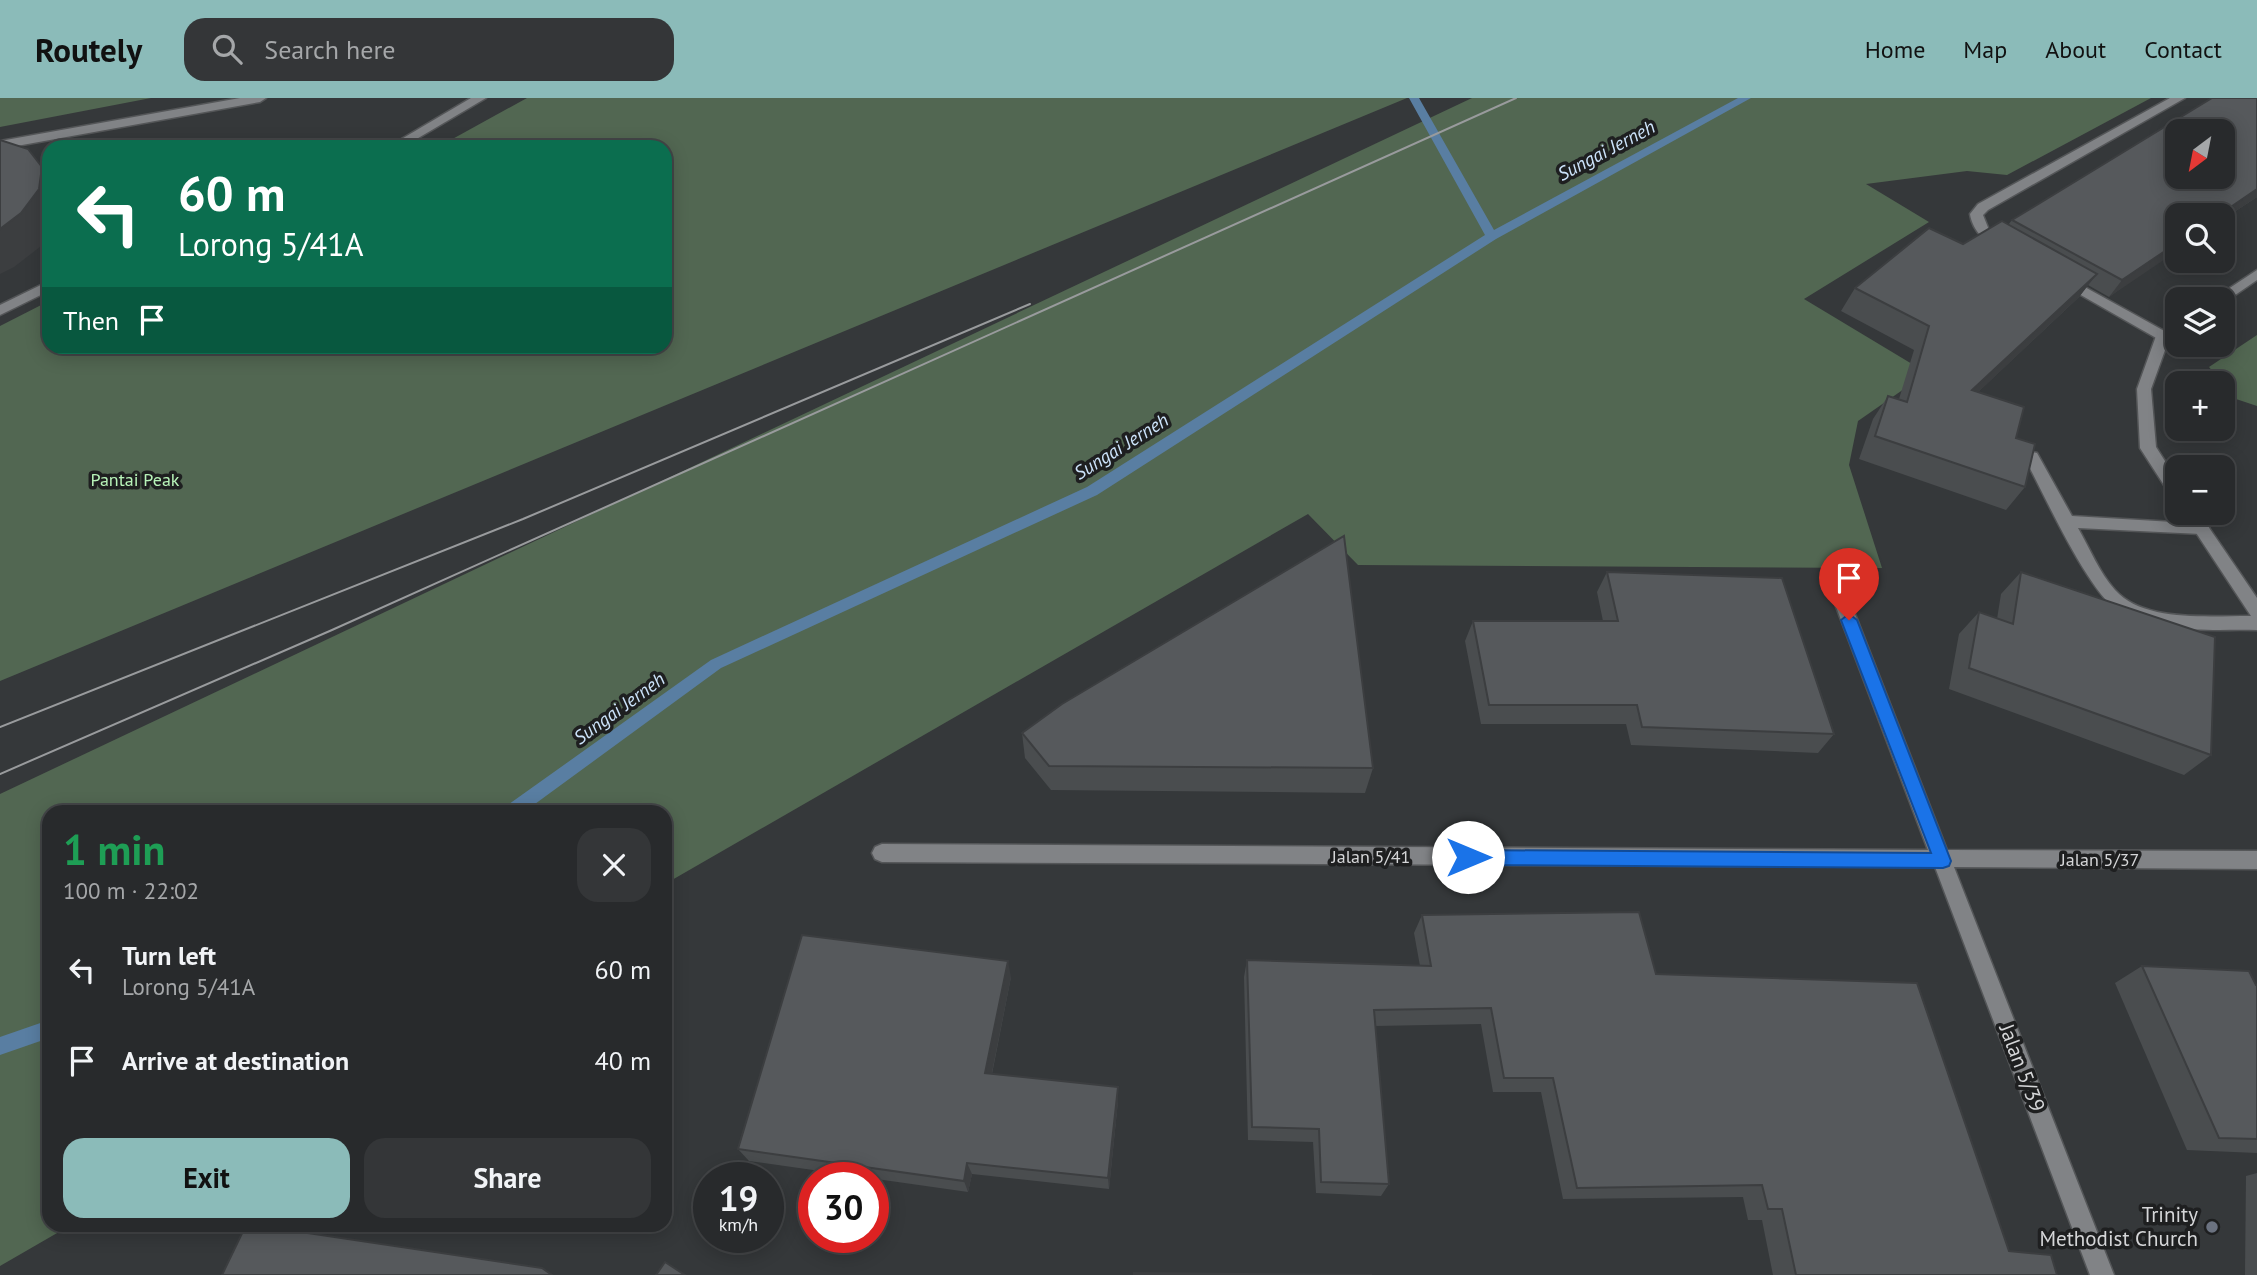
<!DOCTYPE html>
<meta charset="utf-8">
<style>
:root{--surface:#282a2c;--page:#343638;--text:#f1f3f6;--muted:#a5a7a9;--line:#444648;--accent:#8bbbb9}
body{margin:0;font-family:"PT Sans",sans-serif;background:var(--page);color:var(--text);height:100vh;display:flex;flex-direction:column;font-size:26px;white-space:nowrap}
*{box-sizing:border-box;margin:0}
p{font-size:23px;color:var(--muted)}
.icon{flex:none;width:38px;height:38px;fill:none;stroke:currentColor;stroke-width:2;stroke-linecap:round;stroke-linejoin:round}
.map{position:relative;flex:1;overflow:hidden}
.details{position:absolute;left:42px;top:707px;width:630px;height:427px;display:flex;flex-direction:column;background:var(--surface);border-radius:21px;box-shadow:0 4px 18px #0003,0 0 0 2px var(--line)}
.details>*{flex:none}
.guide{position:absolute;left:42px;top:42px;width:630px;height:214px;border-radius:21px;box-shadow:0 4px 18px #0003,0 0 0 2px var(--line);background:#0b6e4f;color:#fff;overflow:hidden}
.needle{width:46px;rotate:212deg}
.controls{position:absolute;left:2165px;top:21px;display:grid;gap:14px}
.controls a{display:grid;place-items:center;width:70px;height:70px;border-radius:14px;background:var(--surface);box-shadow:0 4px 18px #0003,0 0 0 2px var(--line);font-size:35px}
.speed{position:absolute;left:693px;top:1064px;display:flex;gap:14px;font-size:35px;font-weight:700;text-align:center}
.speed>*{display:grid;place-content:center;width:91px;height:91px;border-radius:50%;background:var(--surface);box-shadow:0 4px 18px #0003,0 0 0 2px var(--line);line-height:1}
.speed small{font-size:18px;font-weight:400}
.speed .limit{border:10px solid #d22;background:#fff;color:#111}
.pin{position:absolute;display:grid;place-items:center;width:60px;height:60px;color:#fff;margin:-72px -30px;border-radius:50% 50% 50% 0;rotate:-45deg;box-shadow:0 0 7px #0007}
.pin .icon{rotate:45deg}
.me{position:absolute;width:77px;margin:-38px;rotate:90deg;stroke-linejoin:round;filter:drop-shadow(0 0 5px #0008)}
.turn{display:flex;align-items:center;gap:24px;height:147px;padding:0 21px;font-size:32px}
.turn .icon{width:91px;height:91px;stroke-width:2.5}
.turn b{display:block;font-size:49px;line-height:60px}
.then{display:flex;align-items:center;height:66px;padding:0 21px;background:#0003;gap:14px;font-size:26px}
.round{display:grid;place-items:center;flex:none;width:74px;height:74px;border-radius:21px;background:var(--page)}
.head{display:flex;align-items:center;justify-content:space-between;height:119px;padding:0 21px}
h1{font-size:42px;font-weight:800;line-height:52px;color:#1e9e55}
.action{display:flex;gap:14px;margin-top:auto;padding:14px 21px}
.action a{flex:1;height:80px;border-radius:21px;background:var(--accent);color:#111;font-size:28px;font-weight:800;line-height:80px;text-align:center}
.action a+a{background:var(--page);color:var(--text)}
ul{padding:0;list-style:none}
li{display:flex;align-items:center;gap:21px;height:91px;padding:0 21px}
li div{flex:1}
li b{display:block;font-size:26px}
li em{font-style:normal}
header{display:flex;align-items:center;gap:42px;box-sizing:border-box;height:98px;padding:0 35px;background:var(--accent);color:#111}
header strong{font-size:33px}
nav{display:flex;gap:38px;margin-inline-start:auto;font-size:24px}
.search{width:490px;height:63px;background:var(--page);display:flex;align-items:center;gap:18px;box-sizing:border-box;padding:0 24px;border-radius:21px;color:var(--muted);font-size:26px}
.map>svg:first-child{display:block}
.green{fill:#526752}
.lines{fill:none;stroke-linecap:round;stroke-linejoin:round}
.stream{fill:#597ea2;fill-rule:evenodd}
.lane-casing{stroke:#545658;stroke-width:3}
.street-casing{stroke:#545658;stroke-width:3}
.lane{fill:#818386;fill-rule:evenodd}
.street{fill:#818386;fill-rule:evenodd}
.tram{stroke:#999b9d;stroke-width:2}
.wall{fill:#4a4d4f}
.shaded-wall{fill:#3c3e40}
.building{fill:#56595c;stroke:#3c3e40;stroke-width:2;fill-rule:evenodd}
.route{fill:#1a73e8;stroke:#114b97;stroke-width:2}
.worship-dot{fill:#6b7280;stroke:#1e1f20;stroke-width:2.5}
.labels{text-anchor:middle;stroke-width:7;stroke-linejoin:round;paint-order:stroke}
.park-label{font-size:18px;fill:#b8f4b9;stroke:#1e1f20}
.street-label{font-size:18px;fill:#d5d6d8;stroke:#1e1f20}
.water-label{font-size:19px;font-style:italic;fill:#cde4fb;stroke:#1e1f20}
.near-street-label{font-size:21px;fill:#d5d6d8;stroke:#1e1f20}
.near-poi-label{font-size:21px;fill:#d5d6d8;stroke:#1e1f20;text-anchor:end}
</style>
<header>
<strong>Routely</strong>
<div class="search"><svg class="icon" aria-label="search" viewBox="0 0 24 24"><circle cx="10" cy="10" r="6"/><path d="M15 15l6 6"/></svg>Search here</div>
<nav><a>Home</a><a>Map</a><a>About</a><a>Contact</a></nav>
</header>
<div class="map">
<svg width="2257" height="1177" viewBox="0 0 2257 1177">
<rect width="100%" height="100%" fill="#35383a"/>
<g class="green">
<path d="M 0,0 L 151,0 L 0,29 Z"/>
<path d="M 527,0 L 1407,0 L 0,583 L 0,228 L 49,203 L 49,248 L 665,248 L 665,49 L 438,49 Z"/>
<path d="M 1472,0 L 2151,0 L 2007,77 L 1967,73 L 1866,86 L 1929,124 L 1804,201 L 1927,275 L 1858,323 L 1849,367 L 1882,470 L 1358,467 L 1308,416 L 665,786 L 665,714 L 49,714 L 49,1127 L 71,1127 L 0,1168 L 0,696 Z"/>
<path d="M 2257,237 L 2257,308 L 2236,301 L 2209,269 Z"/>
</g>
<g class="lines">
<g class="stream">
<path d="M 1409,0 L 1419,0 L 1494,132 L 1738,0 L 1751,0 L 1496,141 L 1097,397 L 721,570 L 524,714 L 503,714 L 505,709 L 711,562 L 1087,389 L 1485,137 Z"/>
<path d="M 49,922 L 49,940 L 0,957 L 0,939 Z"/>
</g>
<defs>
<g id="lane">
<path d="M 240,0 L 266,0 L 260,4 L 0,51 L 0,43 Z"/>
<path d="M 471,0 L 486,0 L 403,49 L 388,49 Z"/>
<path d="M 2170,0 L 2185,0 L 1988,112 L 1983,117 L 1989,132 L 2007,144 L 2007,150 C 1989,152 1972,132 1970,116 L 1978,106 Z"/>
<path d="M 2063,177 L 2168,235 L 2170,238 L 2163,243 L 2158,241 L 2058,184 L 2058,178 Z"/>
<path d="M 49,183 L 49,193 L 0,217 L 0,207 Z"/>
<path d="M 2032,354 L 2037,355 L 2072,418 L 2207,426 L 2209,430 L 2207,434 L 2201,436 L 2078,430 C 2090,451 2099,474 2115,492 C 2145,526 2216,517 2257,518 L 2257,532 C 2213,531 2165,536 2124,517 C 2090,501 2044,395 2024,359 Z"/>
</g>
<g id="street">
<path d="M 2257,172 L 2257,182 L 2225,204 L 2222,205 L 2222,201 L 2213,201 Z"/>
<path d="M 2177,224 L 2177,235 L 2169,241 L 2151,291 L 2156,349 L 2177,382 L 2177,400 L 2171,398 L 2140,350 L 2137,291 L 2156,238 Z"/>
<path d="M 2183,415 L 2199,415 L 2257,500 L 2257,520 L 2251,518 Z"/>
<path d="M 1840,492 L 1846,493 L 1848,498 L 1947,752 L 2257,753 L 2257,771 L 1954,769 L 2114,1177 L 2090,1177 L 1935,769 L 882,764 L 875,761 L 872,755 L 875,749 L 882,746 L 1928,752 L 1832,498 L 1834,493 Z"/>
</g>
</defs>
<use href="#lane" class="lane-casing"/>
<use href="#street" class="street-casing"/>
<use href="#lane" class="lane"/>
<use href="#street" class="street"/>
<g class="tram">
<path d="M 0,629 L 523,421 L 1030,206"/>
<path d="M 0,676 L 332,532 L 1516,0"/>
</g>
</g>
<g class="wall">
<path d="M 2257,99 L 2222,122 L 2222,117 L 2109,199 L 2088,187 L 2079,199 L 1978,294 L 2016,340 L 2025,389 L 2006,412 L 1859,361 L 1873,321 L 1888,298 L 1899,301 L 1914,252 L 1841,213 L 1855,190 L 2008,127 L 2012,122 Z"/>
<path d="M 1607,474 L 1834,636 L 1818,655 L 1631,647 L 1626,626 L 1481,626 L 1465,543 L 1473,523 L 1603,523 L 1597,494 Z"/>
<path d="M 2021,474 L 2211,657 L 2184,677 L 1949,591 L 1959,536 L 1979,514 L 1997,521 L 2001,496 Z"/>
<path d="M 1022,635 L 1373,670 L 1365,695 L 1051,692 L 1025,660 Z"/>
<path d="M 1422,817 L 1656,876 L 2009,1153 L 2057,1177 L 1773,1177 L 1762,1122 L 1748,1122 L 1743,1099 L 1563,1101 L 1541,994 L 1493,994 L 1481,926 L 1375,928 L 1389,1086 L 1381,1098 L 1316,1095 L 1313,1044 L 1248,1042 L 1244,879 L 1247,862 L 1420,868 L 1414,835 Z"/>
<path d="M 2142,868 L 2257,887 L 2257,1055 L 2187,1052 L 2115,885 Z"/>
<path d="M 1011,879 L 992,976 L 1118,989 L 1118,1003 L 1109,1091 L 972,1076 L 968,1094 L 749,1063 L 738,1051 Z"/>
<path d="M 2257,1075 L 2257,1177 L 2245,1177 L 2246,1078 Z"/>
</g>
<g class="shaded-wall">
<path d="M 42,69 L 49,78 L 49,139 L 45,145 L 14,169 L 0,176 L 0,131 Z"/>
<path d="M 2257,91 L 2257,99 L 2222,122 L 2222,117 L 2219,117 Z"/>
<path d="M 2177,145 L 2177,153 L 2109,199 L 2122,182 Z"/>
<path d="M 2097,176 L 2079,199 L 1955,316 L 1972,292 Z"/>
<path d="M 1008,863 L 1011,879 L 989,989 L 985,975 Z"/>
<path d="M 1118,989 L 1118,1003 L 1109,1091 L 1108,1080 Z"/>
<path d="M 967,1065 L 972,1076 L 968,1094 L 964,1083 Z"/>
</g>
<g class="building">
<path d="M 2212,0 L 2257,0 L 2257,91 L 2219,117 L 2177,117 L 2177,145 L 2122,182 L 2012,122 ZM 2177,33 L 2222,33 L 2222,79 L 2177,79 Z"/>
<path d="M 0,42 L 28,51 L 42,69 L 39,91 L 21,115 L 0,131 Z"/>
<path d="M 2002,123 L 2097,176 L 1972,292 L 2024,309 L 2016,340 L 2035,346 L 2025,389 L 1875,338 L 1888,298 L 1907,304 L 1929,228 L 1855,190 L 1929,130 L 1963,146 Z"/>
<path d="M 1344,438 L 1373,670 L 1049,668 L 1022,635 L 1062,606 Z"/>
<path d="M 1607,474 L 1782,480 L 1834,636 L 1642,629 L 1637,607 L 1489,607 L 1473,523 L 1618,523 Z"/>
<path d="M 2021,474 L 2215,539 L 2211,657 L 1969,570 L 1979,514 L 2013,526 Z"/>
<path d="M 1639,814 L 1656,876 L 1917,885 L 2009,1153 L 2051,1157 L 2057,1177 L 1796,1177 L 1782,1111 L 1768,1111 L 1762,1087 L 1577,1090 L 1553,980 L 1504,980 L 1491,910 L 1374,912 L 1389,1086 L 1321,1084 L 1319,1031 L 1252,1029 L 1247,862 L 1431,868 L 1422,817 Z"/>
<path d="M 802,837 L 1008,863 L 985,975 L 1118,989 L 1108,1080 L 967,1065 L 964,1083 L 738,1051 Z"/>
<path d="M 2142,868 L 2249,873 L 2256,887 L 2257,887 L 2257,1041 L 2219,1040 Z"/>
<path d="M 246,1127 L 254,1127 L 542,1170 L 552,1177 L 222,1177 Z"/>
<path d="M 665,1164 L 685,1177 L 656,1177 Z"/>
<path d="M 1134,1175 L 1372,1177 L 1134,1177 Z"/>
</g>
<path class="route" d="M 1849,516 L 1857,522 L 1951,763 L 1949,768 L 1943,770 L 1468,767 L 1462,765 L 1460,759 L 1462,754 L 1468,752 L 1931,755 L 1841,522 Z"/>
<circle class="worship-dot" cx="2212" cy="1129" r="7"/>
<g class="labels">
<g class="park-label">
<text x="135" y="388">Pantai Peak</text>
</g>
<g class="street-label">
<text x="1371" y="765">Jalan 5/41</text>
<text x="2100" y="768">Jalan 5/37</text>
</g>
<g class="water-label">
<text transform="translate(1606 52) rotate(-28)" y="7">Sungai Jerneh</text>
<text transform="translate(1121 348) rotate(-32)" y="7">Sungai Jerneh</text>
<text transform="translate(619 610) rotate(-36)" y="7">Sungai Jerneh</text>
</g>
<g class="near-street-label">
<text transform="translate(2022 970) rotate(69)" y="7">Jalan 5/39</text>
</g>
<g class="near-poi-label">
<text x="2198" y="1124">Trinity<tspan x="2198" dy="24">Methodist Church</tspan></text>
</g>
</g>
</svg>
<div class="controls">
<a><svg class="needle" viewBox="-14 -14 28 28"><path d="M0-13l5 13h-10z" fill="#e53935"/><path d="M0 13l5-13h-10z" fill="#a5a7a9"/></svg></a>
<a><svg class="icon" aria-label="search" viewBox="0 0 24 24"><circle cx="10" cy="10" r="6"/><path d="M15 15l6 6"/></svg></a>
<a><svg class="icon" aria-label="layers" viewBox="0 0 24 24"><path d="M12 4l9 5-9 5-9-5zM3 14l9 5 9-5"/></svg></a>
<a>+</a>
<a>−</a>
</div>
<div class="speed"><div>19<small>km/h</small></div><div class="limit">30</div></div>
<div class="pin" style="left:1849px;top:522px;background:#d93025"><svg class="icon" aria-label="arrive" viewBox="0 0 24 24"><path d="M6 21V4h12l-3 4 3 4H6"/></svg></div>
<svg class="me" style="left:1468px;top:759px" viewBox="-20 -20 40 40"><circle r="19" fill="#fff"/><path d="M0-13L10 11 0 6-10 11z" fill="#1a73e8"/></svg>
<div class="guide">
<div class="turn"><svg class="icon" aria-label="left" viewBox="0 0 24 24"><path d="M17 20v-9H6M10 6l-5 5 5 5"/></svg><div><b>60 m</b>Lorong 5/41A</div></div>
<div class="then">Then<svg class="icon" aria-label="arrive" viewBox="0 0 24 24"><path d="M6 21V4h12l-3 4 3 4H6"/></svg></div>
</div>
<section class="details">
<div class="head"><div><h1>1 min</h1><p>100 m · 22:02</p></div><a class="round"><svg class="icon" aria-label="close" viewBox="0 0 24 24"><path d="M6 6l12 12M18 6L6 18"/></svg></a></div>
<ul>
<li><svg class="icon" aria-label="left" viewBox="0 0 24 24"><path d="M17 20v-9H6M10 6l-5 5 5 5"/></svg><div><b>Turn left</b><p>Lorong 5/41A</p></div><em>60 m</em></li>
<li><svg class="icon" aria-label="arrive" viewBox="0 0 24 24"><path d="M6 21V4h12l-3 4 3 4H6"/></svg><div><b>Arrive at destination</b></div><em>40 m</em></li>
</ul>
<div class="action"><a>Exit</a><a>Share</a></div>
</section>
</div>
